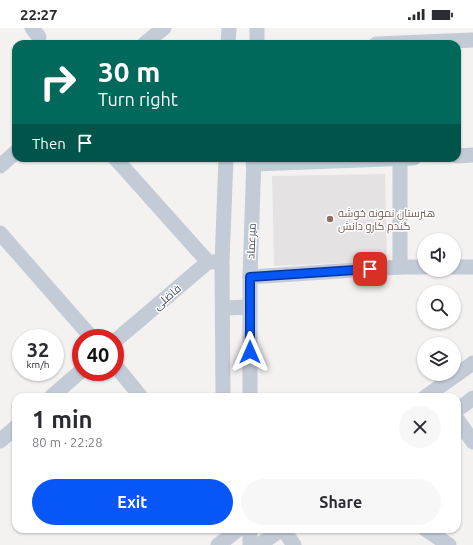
<!DOCTYPE html>
<meta charset="utf-8">
<style>
:root{--surface:#fff;--page:#f7f7f7;--text:#2b2b33;--muted:#7c7c81;--accent:#0656f8}
body{margin:0;font-family:Ubuntu,Cairo,sans-serif;background:var(--page);color:var(--text);height:100vh;display:flex;flex-direction:column;font-size:15px;white-space:nowrap}
*{box-sizing:border-box;margin:0}
p{font-size:13px;color:var(--muted)}
.icon{flex:none;width:22px;height:22px;fill:none;stroke:currentColor;stroke-width:2;stroke-linecap:round;stroke-linejoin:round}
.map{position:relative;flex:1;overflow:hidden}
.sheet{position:absolute;left:12px;top:365px;width:449px;height:140px;display:flex;flex-direction:column;background:var(--surface);border-radius:12px;box-shadow:0 1px 3px #0004}
.sheet>*{flex:none}
.top-card{position:absolute;left:12px;top:12px;width:449px;height:122px;border-radius:12px;box-shadow:0 1px 3px #0004;background:#00695c;color:#fff;overflow:hidden}
.buttons{position:absolute;left:417px;top:205px;display:grid;gap:8px}
.buttons a{display:grid;place-items:center;width:44px;height:44px;border-radius:50%;background:var(--surface);box-shadow:0 1px 3px #0004;font-size:20px}
.speed{position:absolute;left:12px;top:301px;display:flex;gap:8px;font-size:20px;font-weight:700;text-align:center}
.speed>*{display:grid;place-content:center;width:52px;height:52px;border-radius:50%;background:var(--surface);box-shadow:0 1px 3px #0004;line-height:1}
.speed small{font-size:10px;font-weight:400}
.speed .limit{border:6px solid #d22;background:#fff;color:#111}
.pin{position:absolute;display:grid;place-items:center;width:34px;height:34px;color:#fff;margin:-17px;border-radius:8px;box-shadow:0 2px 6px #0006}
.me{position:absolute;width:44px;margin:-22px;rotate:0deg;stroke-linejoin:round;filter:drop-shadow(0 0 3px #0008)}
.turn{display:flex;align-items:center;gap:14px;height:84px;padding:0 20px;font-size:18px}
.turn .icon{width:52px;height:52px;stroke-width:2.5}
.turn b{display:block;font-size:28px;line-height:34px}
.then{display:flex;align-items:center;height:38px;padding:0 20px;background:#0003;gap:8px;font-size:15px}
.round{display:grid;place-items:center;flex:none;width:42px;height:42px;border-radius:21px;background:var(--page)}
.summary{display:flex;align-items:center;justify-content:space-between;height:68px;padding:0 20px}
h1{font-size:24px;font-weight:600;line-height:30px}
.button{display:flex;gap:8px;margin-top:auto;padding:8px 20px}
.button a{flex:1;height:46px;border-radius:24px;background:var(--accent);color:#fff;font-size:16px;font-weight:600;line-height:46px;text-align:center}
.button a+a{background:var(--page);color:var(--text)}
.status{display:flex;justify-content:space-between;align-items:center;height:28px;padding:0 20px;background:var(--surface);direction:ltr}
.status svg{height:11px;fill:currentColor}
.map>svg:first-child{display:block}
.education{fill:#e5e2e3}
.lines{fill:none;stroke-linecap:round;stroke-linejoin:round}
.minor{stroke:#c3cbd7;stroke-width:15}
.route-casing{stroke:#0438a1;stroke-width:10}
.route{stroke:#0656f8;stroke-width:7}
.education-dot{fill:#8d6e63;stroke:#fff;stroke-width:1.5}
.labels{text-anchor:middle;stroke-width:3;stroke-linejoin:round;paint-order:stroke}
.education-label{font-size:11px;fill:#785e54;stroke:#fff;text-anchor:start}
.street-label{font-size:11px;fill:#475261;stroke:#fff}
</style>
<div class="status"><b>22:27</b><svg viewBox="0 0 49 12"><path d="M0 12V9h3v3zM5 12V6h3v6zM10 12V3h3v9zM15 12V0h3v12zM26 1h20v11H26zM47 4h2v5h-2z"/></svg></div>
<div class="map">
<svg width="473" height="517" viewBox="0 0 473 517">
<rect width="100%" height="100%" fill="#f4f1f1"/>
<path class="education" d="M 385,146 L 387,233 L 274,238 L 272,148 Z"/>
<g class="lines">
<g class="minor">
<path d="M 32,0 L 39,9"/>
<path d="M 144,16 L 164,0"/>
<path d="M 228,16 L 229,0"/>
<path d="M 257,16 L 257,0"/>
<path d="M 376,16 L 473,12"/>
<path d="M 457,128 L 473,127"/>
<path d="M 115,130 L 208,234"/>
<path d="M 253,136 L 414,130"/>
<path d="M 0,138 L 16,124"/>
<path d="M 0,205 L 92,310"/>
<path d="M 400,239 L 424,239"/>
<path d="M 454,239 L 473,239"/>
<path d="M 250,249 L 400,239 L 400,131"/>
<path d="M 223,280 L 250,279"/>
<path d="M 115,313 L 208,234 L 217,234"/>
<path d="M 115,337 L 141,369"/>
<path d="M 51,369 L 81,343"/>
<path d="M 223,369 L 222,234 L 226,130"/>
<path d="M 250,369 L 250,249 L 254,130"/>
<path d="M 425,369 L 473,335"/>
<path d="M 457,382 L 473,370"/>
<path d="M 457,391 L 473,414"/>
<path d="M 0,413 L 16,399"/>
<path d="M 283,501 L 294,517"/>
<path d="M 425,501 L 449,517"/>
<path d="M 218,517 L 239,501"/>
<path d="M 250,517 L 250,501"/>
<path d="M 259,517 L 282,501"/>
</g>
</g>
<g class="lines">
<defs>
<path id="route" d="M 250,324 L 250,249 L 370,241"/>
</defs>
<use href="#route" class="route-casing"/>
<use href="#route" class="route"/>
</g>
<circle class="education-dot" cx="330" cy="191" r="4"/>
<g class="labels">
<g class="education-label">
<text x="338" y="189">هنرستان نمونه خوشه<tspan x="338" dy="13">گندم کارو دانش</tspan></text>
</g>
<g class="street-label">
<text transform="translate(251 213) rotate(-88)" y="4">میرعماد</text>
<text transform="translate(167 269) rotate(-41)" y="4">فاضلی</text>
</g>
</g>
</svg>
<div class="buttons">
<a><svg class="icon" aria-label="sound" viewBox="0 0 24 24"><path d="M4 9h4l5-4v14l-5-4H4zM17 9q2 3 0 6"/></svg></a>
<a><svg class="icon" aria-label="search" viewBox="0 0 24 24"><circle cx="10" cy="10" r="6"/><path d="M15 15l6 6"/></svg></a>
<a><svg class="icon" aria-label="layers" viewBox="0 0 24 24"><path d="M12 4l9 5-9 5-9-5zM3 14l9 5 9-5"/></svg></a>
</div>
<div class="speed"><div>32<small>km/h</small></div><div class="limit">40</div></div>
<div class="pin" style="left:370px;top:241px;background:#d93025"><svg class="icon" aria-label="arrive" viewBox="0 0 24 24"><path d="M6 21V4h12l-3 4 3 4H6"/></svg></div>
<svg class="me" style="left:250px;top:324px" viewBox="-20 -20 40 40"><path d="M0-17L14 15 0 8-14 15z" fill="#0656f8" stroke="#fff" stroke-width="4"/></svg>
<div class="top-card">
<div class="turn"><svg class="icon" aria-label="right" viewBox="0 0 24 24"><path d="M7 20v-9h11M14 6l5 5-5 5"/></svg><div><b>30 m</b>Turn right</div></div>
<div class="then">Then<svg class="icon" aria-label="arrive" viewBox="0 0 24 24"><path d="M6 21V4h12l-3 4 3 4H6"/></svg></div>
</div>
<section class="sheet">
<div class="summary"><div><h1>1 min</h1><p>80 m · 22:28</p></div><a class="round"><svg class="icon" aria-label="close" viewBox="0 0 24 24"><path d="M6 6l12 12M18 6L6 18"/></svg></a></div>
<div class="button"><a>Exit</a><a>Share</a></div>
</section>
</div>
